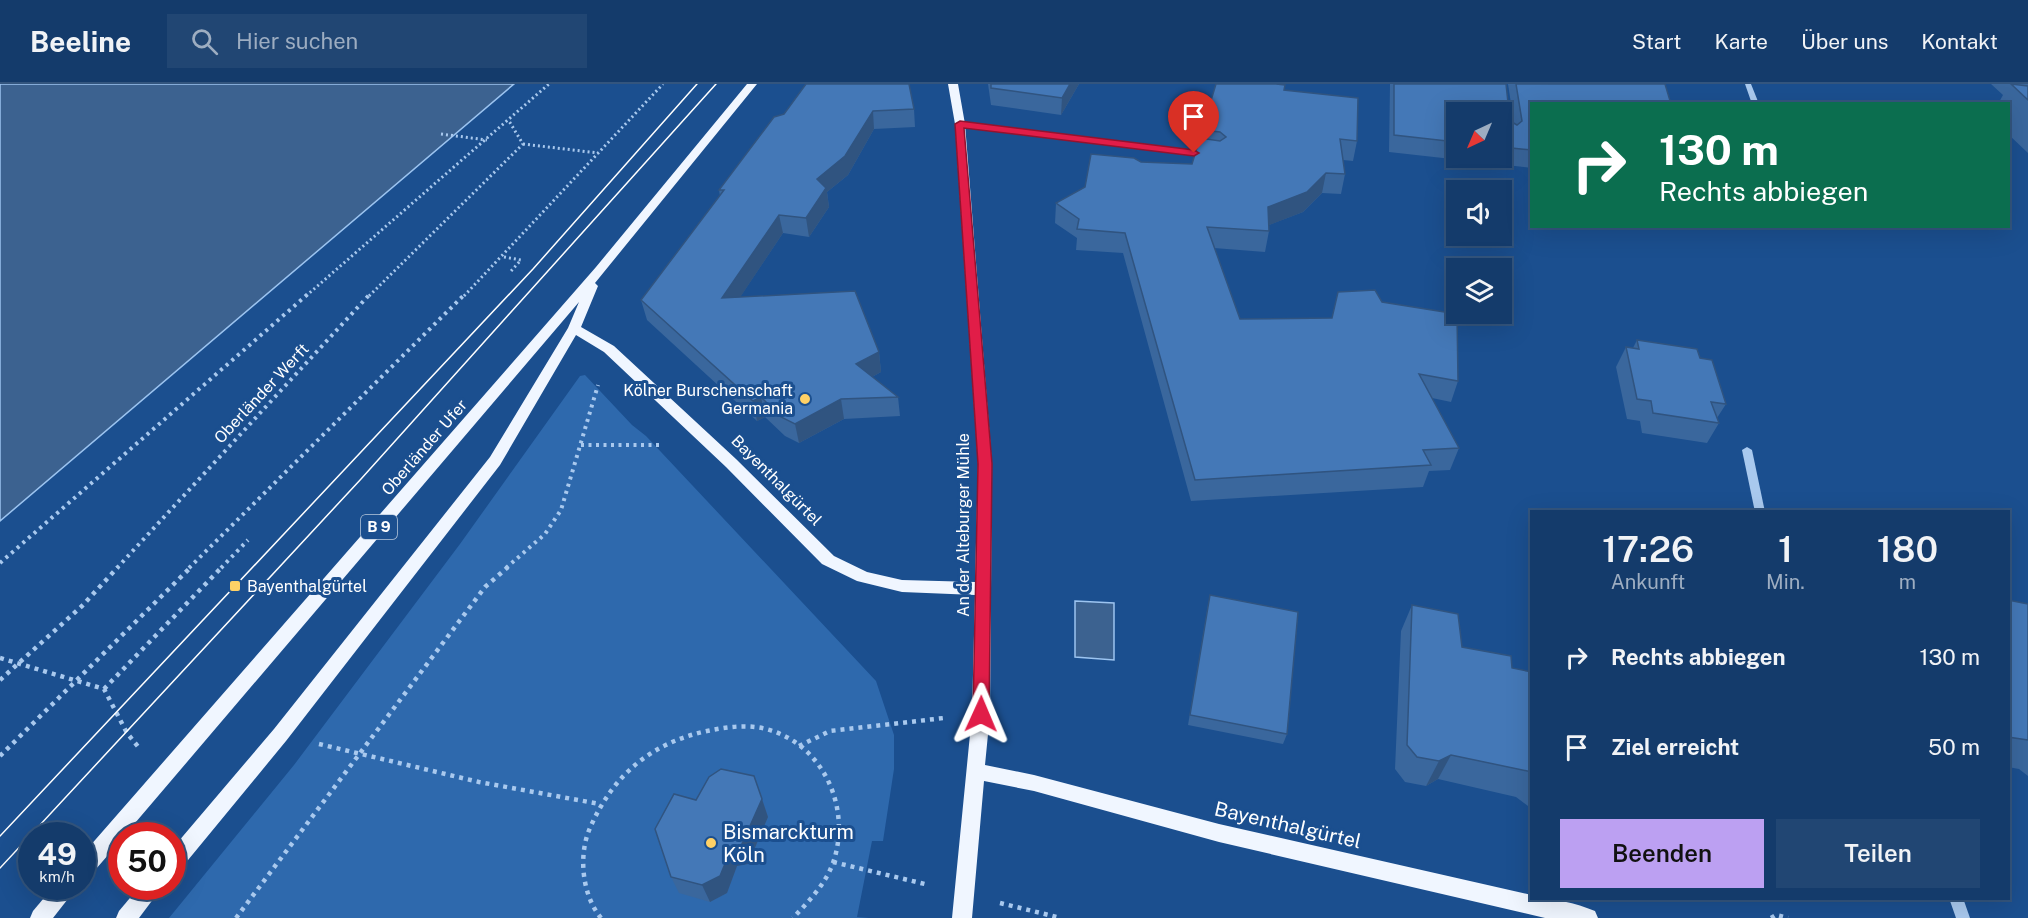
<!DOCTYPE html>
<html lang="de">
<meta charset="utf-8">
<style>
:root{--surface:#143b6b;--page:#214673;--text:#f1f3f6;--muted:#9dadc1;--line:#33557e;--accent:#bca0f2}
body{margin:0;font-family:"Public Sans",sans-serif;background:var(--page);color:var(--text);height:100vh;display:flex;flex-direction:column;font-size:22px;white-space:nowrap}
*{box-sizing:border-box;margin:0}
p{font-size:20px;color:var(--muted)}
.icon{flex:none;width:33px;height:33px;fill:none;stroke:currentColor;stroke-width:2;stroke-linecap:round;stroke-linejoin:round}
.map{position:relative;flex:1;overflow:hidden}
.drawer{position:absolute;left:1530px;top:426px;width:480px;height:390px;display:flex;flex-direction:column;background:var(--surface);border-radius:0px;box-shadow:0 6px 24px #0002,0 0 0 2px var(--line)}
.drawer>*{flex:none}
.hud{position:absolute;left:1530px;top:18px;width:480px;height:126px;border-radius:0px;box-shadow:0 6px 24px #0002,0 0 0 2px var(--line);background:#0b6e4f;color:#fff;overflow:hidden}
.needle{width:39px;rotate:224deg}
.controls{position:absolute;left:1446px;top:18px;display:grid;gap:12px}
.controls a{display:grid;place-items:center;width:66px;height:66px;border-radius:0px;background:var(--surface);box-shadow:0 6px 24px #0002,0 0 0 2px var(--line);font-size:30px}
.speed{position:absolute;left:18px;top:738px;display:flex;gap:12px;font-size:30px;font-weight:700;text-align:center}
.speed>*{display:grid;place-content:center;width:78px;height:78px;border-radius:50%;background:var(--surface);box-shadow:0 6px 24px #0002,0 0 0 2px var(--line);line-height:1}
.speed small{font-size:15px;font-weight:400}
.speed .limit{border:9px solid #d22;background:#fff;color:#111}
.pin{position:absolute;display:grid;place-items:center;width:51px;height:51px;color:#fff;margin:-62px -26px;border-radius:50% 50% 50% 0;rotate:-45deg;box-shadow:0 0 6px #0007}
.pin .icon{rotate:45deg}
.me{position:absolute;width:66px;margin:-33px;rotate:1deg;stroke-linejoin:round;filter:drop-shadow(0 0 4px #0008)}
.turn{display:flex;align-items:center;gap:21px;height:126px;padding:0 30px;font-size:27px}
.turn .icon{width:78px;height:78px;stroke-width:2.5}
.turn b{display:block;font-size:42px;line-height:51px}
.eta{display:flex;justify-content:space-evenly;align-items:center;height:102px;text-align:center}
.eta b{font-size:36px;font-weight:600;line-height:42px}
.button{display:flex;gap:12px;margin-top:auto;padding:12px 30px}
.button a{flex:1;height:69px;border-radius:0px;background:var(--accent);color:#111;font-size:24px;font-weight:600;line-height:69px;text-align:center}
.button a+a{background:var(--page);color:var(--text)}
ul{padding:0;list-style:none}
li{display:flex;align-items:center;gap:18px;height:90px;padding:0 30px}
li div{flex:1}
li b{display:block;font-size:22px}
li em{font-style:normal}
header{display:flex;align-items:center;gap:36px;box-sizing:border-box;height:84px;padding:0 30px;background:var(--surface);border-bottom:2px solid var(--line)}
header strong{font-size:28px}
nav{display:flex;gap:33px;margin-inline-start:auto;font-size:21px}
.search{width:420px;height:54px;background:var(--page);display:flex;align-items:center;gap:15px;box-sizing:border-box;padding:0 21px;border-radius:0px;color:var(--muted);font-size:22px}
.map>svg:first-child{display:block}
.green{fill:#2e69ad}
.water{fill:#3c6290;stroke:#9cc4f0;stroke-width:1.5}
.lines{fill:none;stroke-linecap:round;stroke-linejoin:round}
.path-far2{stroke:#a9c9ee;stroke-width:3;stroke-dasharray:2 3;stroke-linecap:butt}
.path-far1{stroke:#a9c9ee;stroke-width:4;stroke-dasharray:3 4.5;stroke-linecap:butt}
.path{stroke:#a9c9ee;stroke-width:4.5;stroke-dasharray:4 5;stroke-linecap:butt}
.minor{fill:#a9c9ee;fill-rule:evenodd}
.major{fill:#f0f6ff;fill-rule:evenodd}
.tram{stroke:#fff;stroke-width:1.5}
.wall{fill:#3a679d;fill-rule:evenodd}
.shaded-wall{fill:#305480}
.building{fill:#4478b7;stroke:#305480;stroke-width:1.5}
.route{fill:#e11d48;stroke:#92132f;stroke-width:1.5}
.poi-dot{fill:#ffd166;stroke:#1b4f8f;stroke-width:2}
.labels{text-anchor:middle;stroke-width:6;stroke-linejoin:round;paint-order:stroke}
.shield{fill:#1b4f8f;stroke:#bbcadd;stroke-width:1.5}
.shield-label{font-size:15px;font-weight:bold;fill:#fff}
.poi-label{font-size:16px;fill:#fff;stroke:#1b4f8f;text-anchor:end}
.street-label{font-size:16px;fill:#fff;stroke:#1b4f8f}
.near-street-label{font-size:20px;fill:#fff;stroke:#1b4f8f}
.near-poi-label{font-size:20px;fill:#fff;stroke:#1b4f8f;text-anchor:start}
</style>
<header>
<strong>Beeline</strong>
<div class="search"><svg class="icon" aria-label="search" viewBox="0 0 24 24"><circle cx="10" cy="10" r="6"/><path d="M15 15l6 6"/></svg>Hier suchen</div>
<nav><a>Start</a><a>Karte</a><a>Über uns</a><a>Kontakt</a></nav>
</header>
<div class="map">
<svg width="2028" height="834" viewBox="0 0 2028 834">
<rect width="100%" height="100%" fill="#1b4f8f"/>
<path class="green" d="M 585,291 L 632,341 L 646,352 L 876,597 L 894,651 L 894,685 L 883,757 L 872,757 L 857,833 L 869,834 L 169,834 L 294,681 L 460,460 L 580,292 Z"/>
<g class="water">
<path d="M 0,0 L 514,0 L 0,437 Z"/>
<path d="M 1075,517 L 1114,519 L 1114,576 L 1075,573 Z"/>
</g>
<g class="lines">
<g class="path-far2">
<path d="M 441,50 L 487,56"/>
<path d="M 523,60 L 598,69"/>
<path d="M 504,173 L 521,176 L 511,187"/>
<path d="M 306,212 L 549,0"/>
<path d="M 369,212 L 523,60 L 509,37"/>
<path d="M 464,212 L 663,0"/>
</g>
<g class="path-far1">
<path d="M 581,361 L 662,361"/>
<path d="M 0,479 L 308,210"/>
<path d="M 117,484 L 370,210"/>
<path d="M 189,484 L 465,210"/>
<path d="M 221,484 L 248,456"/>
<path d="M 506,484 L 545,450 L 561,426 L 598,301"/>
</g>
<g class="path">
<path d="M 0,574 L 104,605 L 127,649 L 140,665"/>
<path d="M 0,596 L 82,522 L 118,483"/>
<path d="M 104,605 L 222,483"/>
<path d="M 319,660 L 479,698 L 600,720"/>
<path d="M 799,662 L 830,647 L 944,634"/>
<path d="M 0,672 L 191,483"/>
<path d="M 833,778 L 929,801"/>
<path d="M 1000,819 L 1061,834"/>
<path d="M 236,834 L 485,503 L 508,483"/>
<path d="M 601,834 C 582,811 578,771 590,744 C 613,691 651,659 707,647 C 726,643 747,640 766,645 C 824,660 852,725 833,779 C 825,801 808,818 793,834"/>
<path d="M 1771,834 L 1776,831 L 1788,834"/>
</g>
<g class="minor">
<path d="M 1745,0 L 1751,0 L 1759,20 L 1752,20 Z"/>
<path d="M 960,38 L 1209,69 L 1213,71 L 1209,73 L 958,41 L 956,40 Z"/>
<path d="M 1747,363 L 1752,366 L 1765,428 L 1755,428 L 1742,366 Z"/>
<path d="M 1949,814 L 1963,814 L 1970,834 L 1956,834 Z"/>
</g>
<g class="major">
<path d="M 747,0 L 757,0 L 595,199 L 598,202 L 581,243 L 614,262 L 736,375 L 834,472 L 867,488 L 902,496 L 975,498 L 978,380 L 955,40 L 948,0 L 958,0 L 965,40 L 992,380 L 990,630 L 985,681 L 1034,691 L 1219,740 L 1532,811 L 1532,814 C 1552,814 1576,819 1595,827 L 1598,834 L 1545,834 L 1219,758 L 1034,707 L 984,697 L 972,834 L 952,834 L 972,630 L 975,511 L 902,508 L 857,497 L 822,480 L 726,383 L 604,268 L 576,251 L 500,381 L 286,657 L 179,787 L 172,789 L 172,765 L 274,645 L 490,373 L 568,244 L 579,218 L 124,752 L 122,752 L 122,755 L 89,793 L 82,795 L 82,771 L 596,183 Z"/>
<path d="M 54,802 L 78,802 L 53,834 L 30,834 L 33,827 Z"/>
<path d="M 140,802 L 163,802 L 139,834 L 116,834 L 119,827 Z"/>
</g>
<g class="tram">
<path d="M 0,752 L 533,185 L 697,0"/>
<path d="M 0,784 L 361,395 L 716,0"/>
</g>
</g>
<g class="wall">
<path d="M 988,0 L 1079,0 L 1061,31 L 991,21 Z"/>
<path d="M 1390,0 L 1506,0 L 1510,37 L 1514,39 L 1508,0 L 1665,0 L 1532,20 L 1532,84 L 1389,68 ZM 1456,28 L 1502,28 L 1502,74 L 1456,74 Z"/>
<path d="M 1991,0 L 2028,0 L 2028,69 L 2008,50 L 2008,20 L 1998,20 L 2003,11 Z"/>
<path d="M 1284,6 L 1357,57 L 1353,77 L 1343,76 L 1345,90 L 1341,110 L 1322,109 L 1303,128 L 1269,141 L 1269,147 L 1265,168 L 1214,164 L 1240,235 L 1332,234 L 1382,218 L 1458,297 L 1451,318 L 1432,314 L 1459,364 L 1450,386 L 1429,387 L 1423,403 L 1191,417 L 1123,169 L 1076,166 L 1077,154 L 1055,139 L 1056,119 L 1141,78 L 1192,80 L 1201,54 L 1202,46 Z"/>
<path d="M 914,25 L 915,43 L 874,45 L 848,91 L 827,108 L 829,123 L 809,153 L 783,149 L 740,213 L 879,268 L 881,288 L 872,293 L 898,313 L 900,332 L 844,335 L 799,359 L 785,352 L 765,333 L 757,337 L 647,236 L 641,216 L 720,112 L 719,106 L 784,30 Z"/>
<path d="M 1637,256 L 1700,274 L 1726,320 L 1717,334 L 1719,339 L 1707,359 L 1642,349 L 1640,337 L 1627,335 L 1616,283 L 1626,263 L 1633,264 Z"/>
<path d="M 2008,516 L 2028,520 L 2028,692 L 2019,685 L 2008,683 Z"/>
<path d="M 1208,521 L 1287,650 L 1283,660 L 1188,641 Z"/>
<path d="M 1412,521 L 1462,563 L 1512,584 L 1532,588 L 1532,725 L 1516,713 L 1438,695 L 1426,702 L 1405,698 L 1395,685 L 1401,547 Z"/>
<path d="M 762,715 L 768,733 L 748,780 L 737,782 L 727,809 L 710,818 L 679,809 L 671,793 L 696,716 Z"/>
</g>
<g class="shaded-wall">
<path d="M 1070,0 L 1079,0 L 1061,31 L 1062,14 Z"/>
<path d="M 873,27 L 874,45 L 848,91 L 827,108 L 829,123 L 809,153 L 806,134 L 817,95 Z"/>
<path d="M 1326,89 L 1322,109 L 1303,128 L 1264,143 L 1268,123 Z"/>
<path d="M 779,131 L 783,149 L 727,233 L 722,214 Z"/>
<path d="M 879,268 L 881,288 L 859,300 L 856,280 Z"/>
<path d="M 761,313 L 765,333 L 757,337 L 753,317 Z"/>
<path d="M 841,315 L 844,335 L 799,359 L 795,340 Z"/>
<path d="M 1451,671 L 1438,695 L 1426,702 L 1439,677 Z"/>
<path d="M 762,715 L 768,733 L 748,780 L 737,782 L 727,809 L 710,818 L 702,801 L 731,765 Z"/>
</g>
<g class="building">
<path d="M 806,0 L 909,0 L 914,25 L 873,27 L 845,72 L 817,95 L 826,104 L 806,134 L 779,131 L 722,214 L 855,207 L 879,268 L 856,280 L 898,313 L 841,315 L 795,340 L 781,333 L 761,313 L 753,317 L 641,216 L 724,106 L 719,106 L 774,33 L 784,30 Z"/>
<path d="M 991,0 L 1070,0 L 1062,14 L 991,4 Z"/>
<path d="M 1216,0 L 1276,0 L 1285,1 L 1284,6 L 1358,14 L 1357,57 L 1340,55 L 1345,90 L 1326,89 L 1307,108 L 1268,123 L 1269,147 L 1207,143 L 1240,235 L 1332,234 L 1338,208 L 1375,206 L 1382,218 L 1457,230 L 1458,297 L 1419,290 L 1459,364 L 1423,366 L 1431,381 L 1195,396 L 1125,149 L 1077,145 L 1079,135 L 1056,119 L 1085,103 L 1091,70 L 1134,74 L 1141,78 L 1192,80 L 1200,54 L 1220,57 L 1226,53 L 1220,48 L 1202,46 Z"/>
<path d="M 1394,0 L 1506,0 L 1510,37 L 1517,41 L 1522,37 L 1516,0 L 1665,0 L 1671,20 L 1532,20 L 1532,66 L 1502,63 L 1502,28 L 1456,28 L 1456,58 L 1394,51 Z"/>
<path d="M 2011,0 L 2028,2 L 2028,16 Z"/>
<path d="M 1637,256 L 1697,265 L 1700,274 L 1712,276 L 1726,320 L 1711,318 L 1719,339 L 1653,329 L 1651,317 L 1637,315 L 1626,263 L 1639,265 Z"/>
<path d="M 1210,511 L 1298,528 L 1287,650 L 1190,631 Z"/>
<path d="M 2008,516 L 2028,520 L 2028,656 L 2008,653 Z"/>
<path d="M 1412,521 L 1458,530 L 1462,563 L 1511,572 L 1512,584 L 1532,588 L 1532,688 L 1451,671 L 1439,677 L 1417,673 L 1407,661 Z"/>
<path d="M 721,685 L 754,692 L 762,715 L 741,762 L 731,765 L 720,792 L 702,801 L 671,793 L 655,745 L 674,710 L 696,716 L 709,693 Z"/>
</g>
<path class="route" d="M 960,37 L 1194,66 L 1199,69 L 1194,72 L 964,44 L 992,380 L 989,630 L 987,634 L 975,634 L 973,630 L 978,380 L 955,40 Z"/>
<g class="poi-dot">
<circle cx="805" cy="315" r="6"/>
<rect x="229" y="496" width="12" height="12" rx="3"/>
<circle cx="711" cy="759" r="6"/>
</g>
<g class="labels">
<rect class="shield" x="361" y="431" width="36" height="24" rx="4.5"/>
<g class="shield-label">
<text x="379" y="448">B 9</text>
</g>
<g class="poi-label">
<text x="793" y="312">Kölner Burschenschaft<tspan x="793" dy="18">Germania</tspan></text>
<text x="247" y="508" text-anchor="start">Bayenthalgürtel</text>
</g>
<g class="street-label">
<text transform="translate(261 309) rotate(-47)" y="6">Oberländer Werft</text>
<text transform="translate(424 363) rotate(-49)" y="6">Oberländer Ufer</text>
<text transform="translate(777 396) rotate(45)" y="6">Bayenthalgürtel</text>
<text transform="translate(963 441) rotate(-90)" y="6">An der Alteburger Mühle</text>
</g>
<g class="near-street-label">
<text transform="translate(1288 741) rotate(13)" y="7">Bayenthalgürtel</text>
</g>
<g class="near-poi-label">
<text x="723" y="755">Bismarckturm<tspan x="723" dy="23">Köln</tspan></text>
</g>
</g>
</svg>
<div class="controls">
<a><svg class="needle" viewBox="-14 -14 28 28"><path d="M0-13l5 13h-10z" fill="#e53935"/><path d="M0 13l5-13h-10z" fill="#9dadc1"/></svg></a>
<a><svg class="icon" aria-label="sound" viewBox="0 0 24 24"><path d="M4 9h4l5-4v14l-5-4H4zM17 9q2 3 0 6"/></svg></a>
<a><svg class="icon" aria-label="layers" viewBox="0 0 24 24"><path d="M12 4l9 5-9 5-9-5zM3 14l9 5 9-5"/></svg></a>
</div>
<div class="speed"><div>49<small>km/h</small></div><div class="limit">50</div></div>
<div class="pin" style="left:1194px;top:69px;background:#d93025"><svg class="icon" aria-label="arrive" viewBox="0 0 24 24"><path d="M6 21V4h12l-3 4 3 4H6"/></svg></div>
<svg class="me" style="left:981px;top:630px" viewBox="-20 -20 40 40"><path d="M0-17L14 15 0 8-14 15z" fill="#e11d48" stroke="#fff" stroke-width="4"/></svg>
<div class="hud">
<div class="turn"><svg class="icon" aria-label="right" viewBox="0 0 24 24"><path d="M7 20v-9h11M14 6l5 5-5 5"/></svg><div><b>130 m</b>Rechts abbiegen</div></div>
</div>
<section class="drawer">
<div class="eta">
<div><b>17:26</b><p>Ankunft</p></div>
<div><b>1</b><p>Min.</p></div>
<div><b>180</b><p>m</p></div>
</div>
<ul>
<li><svg class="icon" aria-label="right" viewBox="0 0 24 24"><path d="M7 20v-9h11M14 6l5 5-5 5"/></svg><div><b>Rechts abbiegen</b></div><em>130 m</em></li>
<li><svg class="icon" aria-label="arrive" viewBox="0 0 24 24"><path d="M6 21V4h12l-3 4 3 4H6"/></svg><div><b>Ziel erreicht</b></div><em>50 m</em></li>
</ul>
<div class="button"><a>Beenden</a><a>Teilen</a></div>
</section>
</div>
